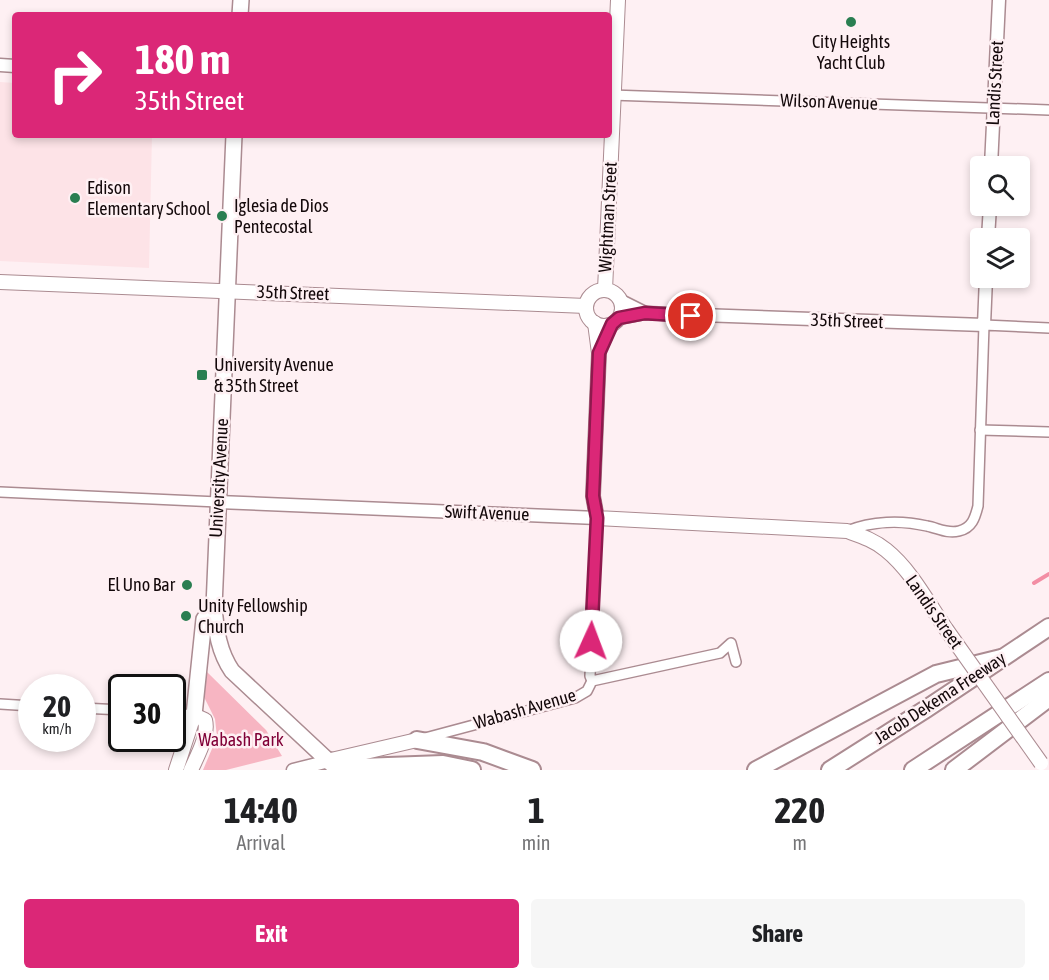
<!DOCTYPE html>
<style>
:root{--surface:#fff;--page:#f6f6f6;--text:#202124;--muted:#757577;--accent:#db2777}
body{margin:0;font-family:"Asap Condensed",sans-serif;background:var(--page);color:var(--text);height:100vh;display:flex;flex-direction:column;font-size:22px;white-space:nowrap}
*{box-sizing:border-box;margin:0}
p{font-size:20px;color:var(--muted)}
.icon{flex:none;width:33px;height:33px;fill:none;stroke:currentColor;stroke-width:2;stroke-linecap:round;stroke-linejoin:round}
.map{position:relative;height:770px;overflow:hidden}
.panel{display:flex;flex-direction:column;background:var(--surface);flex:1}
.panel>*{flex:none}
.guide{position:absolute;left:12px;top:12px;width:600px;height:126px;border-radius:6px;box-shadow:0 3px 9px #0003;background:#db2777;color:#fff;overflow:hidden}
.controls{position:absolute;left:970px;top:156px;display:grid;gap:12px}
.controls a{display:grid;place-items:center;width:60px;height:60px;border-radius:6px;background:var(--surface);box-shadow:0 3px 9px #0003;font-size:30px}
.speed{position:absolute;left:18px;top:674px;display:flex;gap:12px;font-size:30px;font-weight:700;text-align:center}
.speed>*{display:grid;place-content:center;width:78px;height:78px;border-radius:50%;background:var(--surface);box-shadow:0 3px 9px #0003;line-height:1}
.speed small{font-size:15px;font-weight:400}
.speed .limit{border:3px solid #111;border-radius:9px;background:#fff;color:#111}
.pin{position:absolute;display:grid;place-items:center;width:51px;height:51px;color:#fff;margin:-26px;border:3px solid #fff;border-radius:50%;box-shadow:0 2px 6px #0007}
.me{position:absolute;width:66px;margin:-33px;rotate:2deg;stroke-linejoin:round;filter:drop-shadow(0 0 4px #0008)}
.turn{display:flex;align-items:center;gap:21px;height:126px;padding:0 24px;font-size:27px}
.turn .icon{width:78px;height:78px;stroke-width:2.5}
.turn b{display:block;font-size:42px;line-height:51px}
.eta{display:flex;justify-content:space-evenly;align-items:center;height:102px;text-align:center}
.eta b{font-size:36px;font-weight:700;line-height:42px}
.action{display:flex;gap:12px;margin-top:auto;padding:12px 24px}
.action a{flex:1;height:69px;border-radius:6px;background:var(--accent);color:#fff;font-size:24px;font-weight:700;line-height:69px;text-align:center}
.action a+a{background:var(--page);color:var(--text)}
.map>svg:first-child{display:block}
.built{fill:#fde3e7}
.green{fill:#f7b5c2}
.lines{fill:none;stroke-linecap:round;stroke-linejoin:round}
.stream{stroke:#f38ea4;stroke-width:4}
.minor-casing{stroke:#ab8b91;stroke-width:12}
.tertiary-casing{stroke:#ab8b91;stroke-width:15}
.secondary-casing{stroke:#ab8b91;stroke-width:16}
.primary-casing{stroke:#ab8b91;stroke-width:18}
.motorway-casing{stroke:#ab8b91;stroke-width:20}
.minor{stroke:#fff;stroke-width:9}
.tertiary{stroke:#fff;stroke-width:12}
.secondary{stroke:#fff;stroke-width:14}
.primary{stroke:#fff;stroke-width:15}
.motorway{stroke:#fff;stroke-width:16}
.secondary-bridge-casing{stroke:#ab8b91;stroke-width:16;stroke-linecap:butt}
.secondary-bridge{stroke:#fff;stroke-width:14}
.route-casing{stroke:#8e194d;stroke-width:15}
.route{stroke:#db2777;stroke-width:10}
.poi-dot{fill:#2a7e51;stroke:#fef0f3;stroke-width:2}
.labels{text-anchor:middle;stroke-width:5;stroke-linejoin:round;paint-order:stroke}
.poi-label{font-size:18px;fill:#13080a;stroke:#fef0f3;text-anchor:start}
.street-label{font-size:18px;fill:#13080a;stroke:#fef0f3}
.park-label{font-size:18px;fill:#800037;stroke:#fef0f3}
</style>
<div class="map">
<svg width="1049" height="770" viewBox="0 0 1049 770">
<rect width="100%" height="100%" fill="#fef0f3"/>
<path class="built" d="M 0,82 L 15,83 L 15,135 L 152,135 L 149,268 L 0,261 Z"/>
<path class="green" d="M 206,671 L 266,730 L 282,756 L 226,770 L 203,770 L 217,737 L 215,719 L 203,695 Z"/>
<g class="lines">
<path class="stream" d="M 1034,583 L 1049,574"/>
<defs>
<g id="minor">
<path d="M 611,95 L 1049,110"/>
<path d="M 980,430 L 1049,432"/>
<path d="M 0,492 L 218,502"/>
<path d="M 847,531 C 872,521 901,520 927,526 C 938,528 947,534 959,531 C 972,528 975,518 978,506 L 984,325 L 1049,328"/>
<path d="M 592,681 L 590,676 L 597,518"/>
<path d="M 0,704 L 32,706"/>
<path d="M 82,708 L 122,710"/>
<path d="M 172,713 L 194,715"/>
<path d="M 425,738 L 575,698 L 587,691 L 592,681 L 720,653 L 731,643 L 736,662"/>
</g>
<g id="tertiary">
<path d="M 0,65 L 15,66"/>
<path d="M 991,166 L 999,0"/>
<path d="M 988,238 L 990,206"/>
<path d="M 621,301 L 645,313"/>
<path d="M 619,318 L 645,313 L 984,325 L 986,278"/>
<path d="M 218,502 L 597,518"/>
<path d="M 293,770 L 329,761"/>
</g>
<g id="secondary">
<path d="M 0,282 L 586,306"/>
<circle cx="604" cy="308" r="18"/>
<path d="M 605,290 L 618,0"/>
<path d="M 595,323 L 599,353 L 593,496 L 597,518 L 847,531 C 861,536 874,540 886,550 C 911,570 928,603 946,629"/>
<path d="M 331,760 L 417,740"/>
<path d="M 176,770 L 194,715 L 205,720 C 209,736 197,756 191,770"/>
</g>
<g id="primary">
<path d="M 240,15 L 241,0"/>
<path d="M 234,135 L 214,607 C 216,631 219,652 232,671 L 337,769"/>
<path d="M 194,715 L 204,619 L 214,607"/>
</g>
<g id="motorway">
<path d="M 417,740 L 483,752 L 532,770"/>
<path d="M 329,761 L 361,767 L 443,764 L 472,770"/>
<path d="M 756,770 L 936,674 L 1001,658"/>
<path d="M 830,770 L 926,709 L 1049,627"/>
<path d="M 913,770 L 1049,681"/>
<path d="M 954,770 L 1049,698"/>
</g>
</defs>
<use href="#minor" class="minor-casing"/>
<use href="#tertiary" class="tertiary-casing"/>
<use href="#secondary" class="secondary-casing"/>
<use href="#primary" class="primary-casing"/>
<use href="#motorway" class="motorway-casing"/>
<use href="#minor" class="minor"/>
<use href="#tertiary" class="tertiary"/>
<use href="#secondary" class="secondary"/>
<use href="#primary" class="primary"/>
<use href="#motorway" class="motorway"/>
<defs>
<path id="secondary-bridge" d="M 946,629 L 1041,763"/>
</defs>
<use href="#secondary-bridge" class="secondary-bridge-casing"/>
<use href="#secondary-bridge" class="secondary-bridge"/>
</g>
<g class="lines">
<defs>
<path id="route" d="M 591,641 L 597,518 L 593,496 L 599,353 L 612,324 L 619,318 L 645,313 L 691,316"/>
</defs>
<use href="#route" class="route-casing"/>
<use href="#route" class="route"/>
</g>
<g class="poi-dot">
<circle cx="851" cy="22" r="6"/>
<circle cx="75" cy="198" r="6"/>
<circle cx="222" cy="216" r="6"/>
<rect x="196" y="369" width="12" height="12" rx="3"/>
<circle cx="187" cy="585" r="6"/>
<circle cx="186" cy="616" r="6"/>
</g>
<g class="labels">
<g class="poi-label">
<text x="851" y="48" text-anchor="middle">City Heights<tspan x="851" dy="21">Yacht Club</tspan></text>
<text x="87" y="194">Edison<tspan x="87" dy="21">Elementary School</tspan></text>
<text x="234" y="212">Iglesia de Dios<tspan x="234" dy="21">Pentecostal</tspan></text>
<text x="214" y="371">University Avenue<tspan x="214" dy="21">&amp; 35th Street</tspan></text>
<text x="175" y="591" text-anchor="end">El Uno Bar</text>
<text x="198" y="612">Unity Fellowship<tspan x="198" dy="21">Church</tspan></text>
</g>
<g class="street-label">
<text transform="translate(995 83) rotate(-87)" y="6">Landis Street</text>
<text transform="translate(829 102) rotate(2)" y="6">Wilson Avenue</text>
<text transform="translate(608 217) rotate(-87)" y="6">Wightman Street</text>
<text transform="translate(293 293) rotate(2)" y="6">35th Street</text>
<text transform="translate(847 321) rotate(2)" y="6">35th Street</text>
<text transform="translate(219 478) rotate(-87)" y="6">University Avenue</text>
<text transform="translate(487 513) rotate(2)" y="6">Swift Avenue</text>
<text transform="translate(934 612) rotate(55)" y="6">Landis Street</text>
<text transform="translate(940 698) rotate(-33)" y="6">Jacob Dekema Freeway</text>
<text transform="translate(525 709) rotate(-16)" y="6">Wabash Avenue</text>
</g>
<g class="park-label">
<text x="241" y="746">Wabash Park</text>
</g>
</g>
</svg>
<div class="controls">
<a><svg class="icon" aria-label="search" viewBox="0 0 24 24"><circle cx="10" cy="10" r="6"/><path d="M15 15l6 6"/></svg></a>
<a><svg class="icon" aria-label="layers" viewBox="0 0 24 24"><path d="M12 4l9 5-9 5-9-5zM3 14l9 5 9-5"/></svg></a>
</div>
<div class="speed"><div>20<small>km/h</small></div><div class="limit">30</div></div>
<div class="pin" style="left:691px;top:316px;background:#d93025"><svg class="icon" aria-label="arrive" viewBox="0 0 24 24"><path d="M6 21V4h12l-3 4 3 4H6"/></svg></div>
<svg class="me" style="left:591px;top:641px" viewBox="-20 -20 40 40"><circle r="19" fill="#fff"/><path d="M0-13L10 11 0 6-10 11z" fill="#db2777"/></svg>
<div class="guide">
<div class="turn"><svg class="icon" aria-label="right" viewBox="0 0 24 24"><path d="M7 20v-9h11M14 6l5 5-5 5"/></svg><div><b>180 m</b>35th Street</div></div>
</div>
</div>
<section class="panel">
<div class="eta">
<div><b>14:40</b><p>Arrival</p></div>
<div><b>1</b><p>min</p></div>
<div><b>220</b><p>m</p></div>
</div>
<div class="action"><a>Exit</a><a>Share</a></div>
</section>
